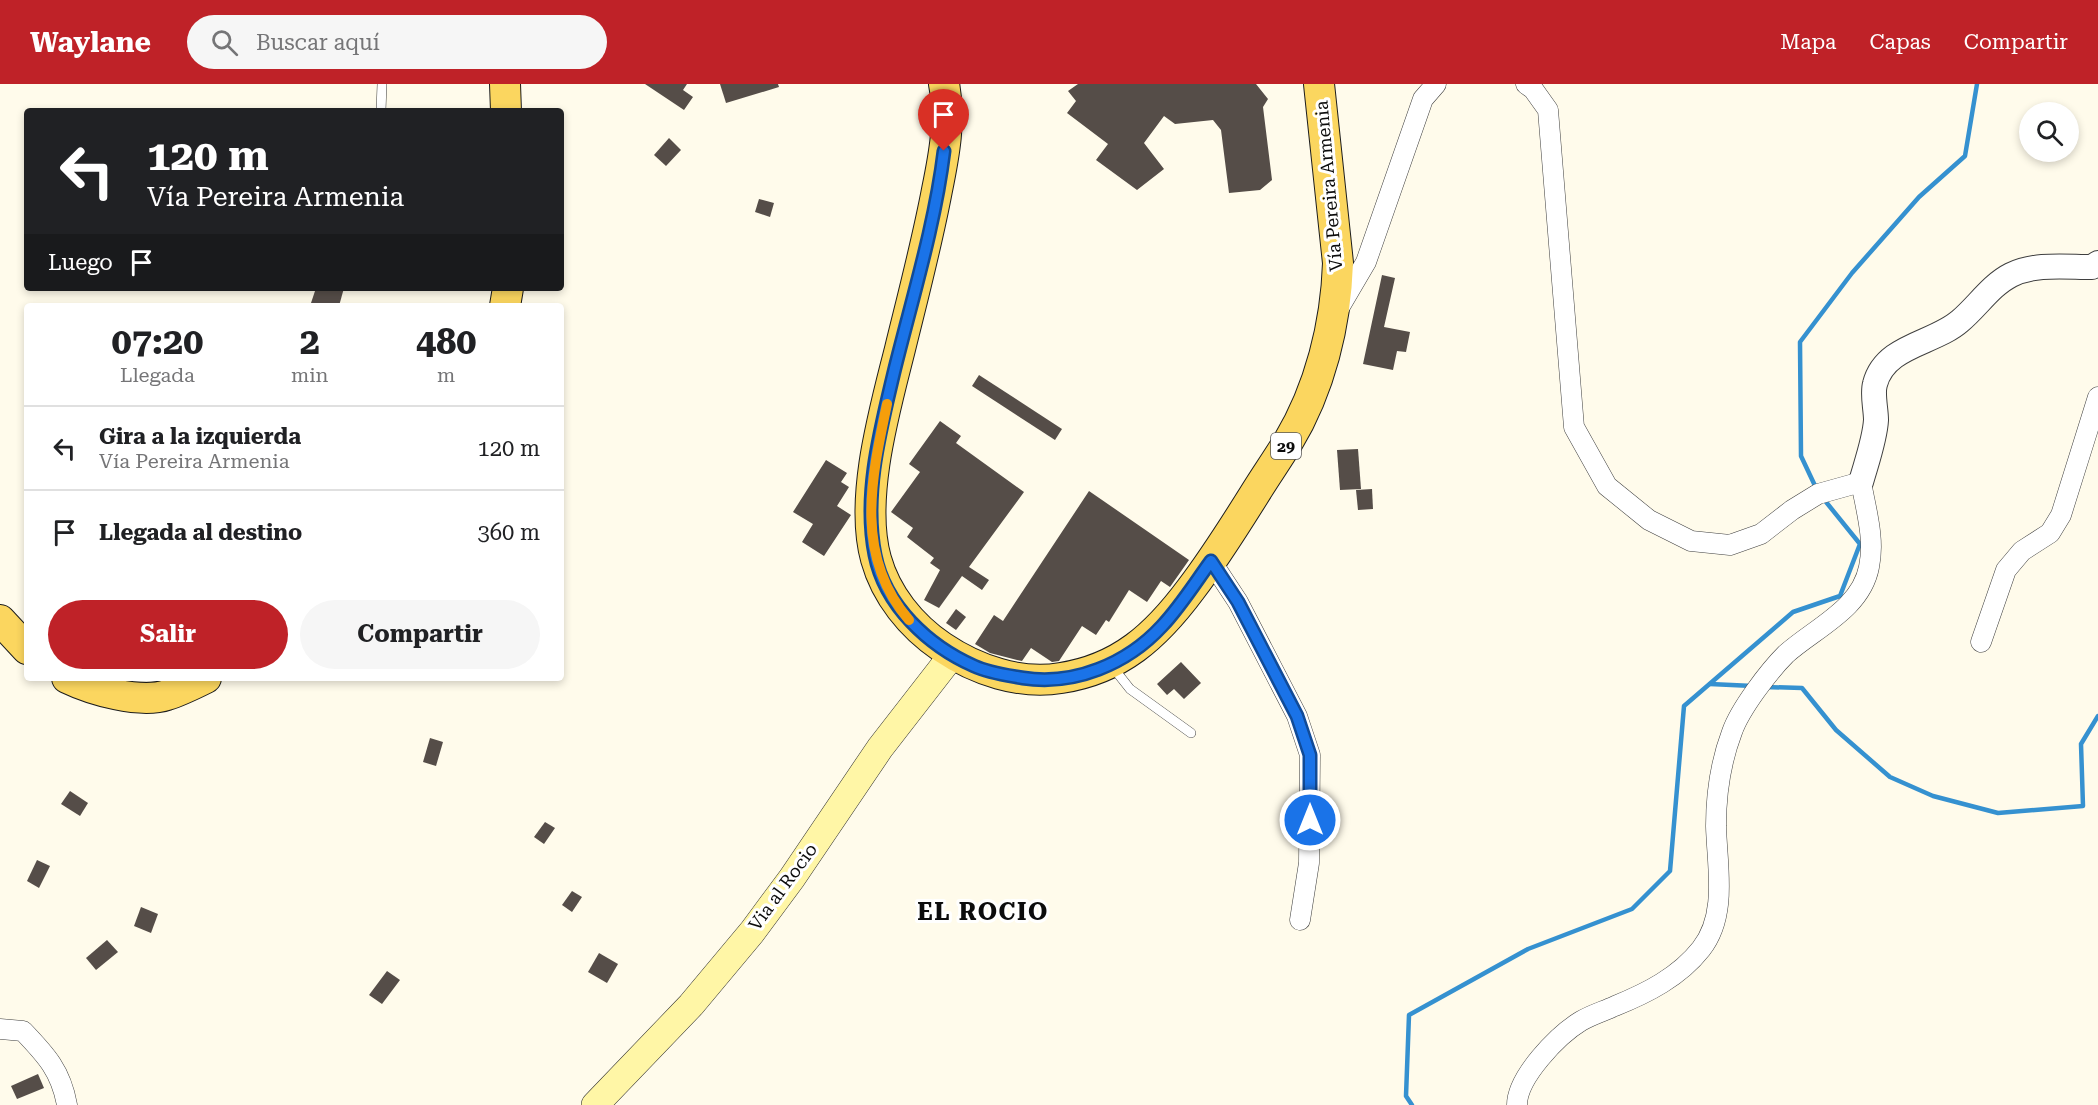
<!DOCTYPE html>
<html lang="es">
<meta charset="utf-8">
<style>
:root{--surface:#fff;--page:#f6f6f6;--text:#202124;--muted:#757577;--line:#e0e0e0;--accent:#bf2228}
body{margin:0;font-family:"Roboto Serif",serif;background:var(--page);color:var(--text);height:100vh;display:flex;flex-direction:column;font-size:22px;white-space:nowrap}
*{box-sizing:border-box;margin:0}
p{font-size:20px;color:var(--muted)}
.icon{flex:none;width:33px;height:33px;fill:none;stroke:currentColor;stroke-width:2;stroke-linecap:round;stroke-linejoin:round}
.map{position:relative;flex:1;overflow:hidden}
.drawer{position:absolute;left:24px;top:219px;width:540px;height:378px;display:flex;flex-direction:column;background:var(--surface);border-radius:6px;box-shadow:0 3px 9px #0003}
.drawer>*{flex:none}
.hud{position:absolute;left:24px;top:24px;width:540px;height:183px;border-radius:6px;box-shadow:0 3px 9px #0003;background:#202124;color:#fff;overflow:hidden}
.buttons{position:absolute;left:2019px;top:18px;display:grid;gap:12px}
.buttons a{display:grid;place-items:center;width:60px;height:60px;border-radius:50%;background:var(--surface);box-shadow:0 3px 9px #0003;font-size:30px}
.pin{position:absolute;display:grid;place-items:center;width:51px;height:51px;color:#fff;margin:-62px -26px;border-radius:50% 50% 50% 0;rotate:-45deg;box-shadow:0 0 6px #0007}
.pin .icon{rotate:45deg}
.me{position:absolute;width:66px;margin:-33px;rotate:0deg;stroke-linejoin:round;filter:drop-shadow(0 0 4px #0008)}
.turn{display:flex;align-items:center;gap:21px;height:126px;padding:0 24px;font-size:27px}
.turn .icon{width:78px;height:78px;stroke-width:2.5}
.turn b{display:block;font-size:42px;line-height:51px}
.then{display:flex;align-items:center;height:57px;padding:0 24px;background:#0003;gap:12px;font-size:22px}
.eta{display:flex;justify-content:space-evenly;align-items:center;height:102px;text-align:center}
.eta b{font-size:36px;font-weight:700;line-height:42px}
.cta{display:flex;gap:12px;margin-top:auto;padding:12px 24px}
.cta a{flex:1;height:69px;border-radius:36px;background:var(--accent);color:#fff;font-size:24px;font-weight:700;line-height:69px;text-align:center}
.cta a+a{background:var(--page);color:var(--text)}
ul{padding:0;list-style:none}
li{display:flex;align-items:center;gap:18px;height:84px;padding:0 24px;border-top:2px solid var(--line)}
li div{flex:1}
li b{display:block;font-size:22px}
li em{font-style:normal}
header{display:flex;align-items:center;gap:36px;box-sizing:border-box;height:84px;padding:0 30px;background:var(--accent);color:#fff}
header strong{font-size:28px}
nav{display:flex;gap:33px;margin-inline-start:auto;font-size:21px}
.search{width:420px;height:54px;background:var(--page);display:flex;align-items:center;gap:15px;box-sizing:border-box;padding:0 21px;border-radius:33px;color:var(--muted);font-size:22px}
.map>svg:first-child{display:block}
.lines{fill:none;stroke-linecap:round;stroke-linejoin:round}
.stream{stroke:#3591d0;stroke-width:4.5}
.building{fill:#554d48}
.service-casing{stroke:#3f3f3f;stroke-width:10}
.minor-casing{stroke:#3f3f3f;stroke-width:21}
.tertiary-casing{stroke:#3f3f3f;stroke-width:26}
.secondary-casing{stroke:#2e2e2e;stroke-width:28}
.primary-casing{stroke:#1d1d1d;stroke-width:32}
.service{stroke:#fff;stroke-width:9}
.minor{stroke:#fff;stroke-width:20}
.tertiary{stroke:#fff;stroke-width:24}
.secondary{stroke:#fff6a6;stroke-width:27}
.primary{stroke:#fbd65f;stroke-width:30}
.route-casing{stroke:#114b97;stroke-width:15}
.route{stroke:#1a73e8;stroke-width:10}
.slow{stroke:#f59e0b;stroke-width:10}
.labels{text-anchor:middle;stroke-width:6;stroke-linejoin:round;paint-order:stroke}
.shield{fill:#fff;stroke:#555;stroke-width:1.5}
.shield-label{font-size:16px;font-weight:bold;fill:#0c0c0c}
.street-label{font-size:18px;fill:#0c0c0c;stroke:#fff}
.district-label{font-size:24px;font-weight:bold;letter-spacing:1.5px;fill:#0c0c0c;stroke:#fff}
</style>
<header>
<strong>Waylane</strong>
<div class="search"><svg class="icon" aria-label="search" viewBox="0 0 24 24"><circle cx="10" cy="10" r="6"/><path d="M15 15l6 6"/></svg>Buscar aquí</div>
<nav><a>Mapa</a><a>Capas</a><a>Compartir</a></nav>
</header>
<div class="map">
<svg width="2098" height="1021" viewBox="0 0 2098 1021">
<rect width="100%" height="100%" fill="#fffbeb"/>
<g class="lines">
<g class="stream">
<path d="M 1817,406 L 1801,372 L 1800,258 L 1852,189 L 1919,113 L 1965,72 L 1977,0"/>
<path d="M 1710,600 L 1753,602"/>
<path d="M 1764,603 L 1802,604 L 1836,646 L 1890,693 L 1933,712 L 1998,729 L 2083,722 L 2081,660 L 2098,632"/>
<path d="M 1412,1021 L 1406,1012 L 1409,931 L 1528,865 L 1632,825 L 1670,787 L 1684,622 L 1793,528 L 1840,512 L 1860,460 L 1822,413"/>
</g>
</g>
<g class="building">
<path d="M 645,0 L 687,0 L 683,6 L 693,13 L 684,26 Z"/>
<path d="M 720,0 L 778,0 L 779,3 L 726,19 Z"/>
<path d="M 1078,0 L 1256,0 L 1268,15 L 1263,23 L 1272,96 L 1260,106 L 1229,109 L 1221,46 L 1213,36 L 1175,40 L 1164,32 L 1144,59 L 1164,85 L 1137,106 L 1096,76 L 1108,60 L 1067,29 L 1076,17 L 1068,7 Z"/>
<path d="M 669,54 L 681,66 L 666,82 L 654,71 Z"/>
<path d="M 759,115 L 774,119 L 770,133 L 755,128 Z"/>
<path d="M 1382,191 L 1395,194 L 1384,243 L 1410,248 L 1406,268 L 1397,267 L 1393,286 L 1363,280 Z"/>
<path d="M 316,204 L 344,204 L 339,222 L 310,222 Z"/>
<path d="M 979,291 L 1062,345 L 1055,356 L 972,302 Z"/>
<path d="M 940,337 L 961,352 L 956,359 L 1024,408 L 969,483 L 989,496 L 982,506 L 962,492 L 939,524 L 924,516 L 940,486 L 930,479 L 934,474 L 907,453 L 913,444 L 891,428 L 920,388 L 909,380 Z"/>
<path d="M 1358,365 L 1361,405 L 1340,406 L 1337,366 Z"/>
<path d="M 826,376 L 847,389 L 841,398 L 849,403 L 837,422 L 851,431 L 824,472 L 802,458 L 813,440 L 793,428 Z"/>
<path d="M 1372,405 L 1373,425 L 1358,426 L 1356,406 Z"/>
<path d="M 1089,407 L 1189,476 L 1170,503 L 1161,497 L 1147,518 L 1129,506 L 1109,538 L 1106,536 L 1096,551 L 1082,542 L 1059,577 L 1052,578 L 1031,564 L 1022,577 L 1017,576 L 990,569 L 975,560 L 994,531 L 1003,537 Z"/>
<path d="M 956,525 L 966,533 L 956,546 L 946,539 Z"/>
<path d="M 1181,578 L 1201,599 L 1184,615 L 1174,605 L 1167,611 L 1157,600 Z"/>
<path d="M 430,654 L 443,658 L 436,682 L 423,678 Z"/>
<path d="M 70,707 L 88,719 L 80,732 L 61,720 Z"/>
<path d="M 545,738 L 555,744 L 544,760 L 534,753 Z"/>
<path d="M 37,776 L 50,782 L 39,804 L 27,797 Z"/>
<path d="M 572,807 L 582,813 L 572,828 L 562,821 Z"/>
<path d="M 141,823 L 158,830 L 151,849 L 134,842 Z"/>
<path d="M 107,856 L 118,868 L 96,886 L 86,874 Z"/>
<path d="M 599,869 L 618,880 L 607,899 L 588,888 Z"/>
<path d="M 387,887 L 400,896 L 382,920 L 369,911 Z"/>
<path d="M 38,990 L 44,1004 L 17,1015 L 11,1002 Z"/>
</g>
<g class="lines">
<defs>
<g id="service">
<path d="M 381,27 L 382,0"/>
<path d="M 1111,581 L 1130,605 L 1191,649"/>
</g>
<g id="minor">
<path d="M 1339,224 L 1366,178 L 1423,15 L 1436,0"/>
<path d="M 1211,477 L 1238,518 L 1297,632 L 1310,671 L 1309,779 L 1300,836"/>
<path d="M 1981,558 L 2006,486 L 2022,467 L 2050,449 L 2061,431 L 2098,313"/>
<path d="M 0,945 L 23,947 C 46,971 61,987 67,1021"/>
<path d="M 1517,1021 C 1517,993 1558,951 1581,937 C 1591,931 1604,927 1615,922 C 1647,909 1679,893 1701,865 C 1728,831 1717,782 1716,742 C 1716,711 1721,677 1732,648 C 1740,625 1769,587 1786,570 C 1815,544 1861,525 1869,483 C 1875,455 1866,426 1861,398 L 1818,410 L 1792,426 L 1761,450 L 1730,461 L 1691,457 L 1649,436 L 1607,402 L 1574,343 L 1548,26 L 1533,5 L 1526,0"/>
</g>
<path id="tertiary" d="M 1861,398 C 1866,380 1875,355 1876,336 C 1876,325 1872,310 1875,300 C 1885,261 1934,260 1960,237 C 1977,223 1991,201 2011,191 C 2035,179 2065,183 2092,183 L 2098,179"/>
<path id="secondary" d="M 595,1021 L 691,921 L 752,848 L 792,794 L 880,664 L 953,570"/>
<g id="primary">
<path d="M 505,0 L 506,27"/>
<path d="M 944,0 C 951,35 944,72 937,106 C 927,159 913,212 900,265 C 885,325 859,414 876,475 C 886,511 911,542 942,563 C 976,586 1020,601 1061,594 C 1120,585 1156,552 1191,505 C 1214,475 1234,443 1254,411 C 1265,393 1277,376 1288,358 C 1320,305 1336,240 1338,179 L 1319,0"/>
<path d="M 505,222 L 508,204"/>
<path d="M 0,536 L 27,565"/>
<path d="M 67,594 C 92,606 140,620 167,611 C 180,607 194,600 206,594"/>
</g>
</defs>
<use href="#service" class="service-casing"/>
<use href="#minor" class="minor-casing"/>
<use href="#tertiary" class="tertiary-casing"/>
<use href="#secondary" class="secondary-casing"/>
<use href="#primary" class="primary-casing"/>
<use href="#service" class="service"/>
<use href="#minor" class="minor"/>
<use href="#tertiary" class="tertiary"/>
<use href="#secondary" class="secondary"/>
<use href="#primary" class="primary"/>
</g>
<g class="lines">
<defs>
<path id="route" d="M 944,67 C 935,141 912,215 894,288 C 880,347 863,411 875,471 C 885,522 929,562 974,582 C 989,589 1006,591 1023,594 C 1074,602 1127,580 1162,542 C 1180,523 1195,499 1211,477 L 1238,518 L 1297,632 L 1310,671 L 1310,736"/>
</defs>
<use href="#route" class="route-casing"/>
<use href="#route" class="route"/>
<path class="slow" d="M 887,320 C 871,395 854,472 909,536"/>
</g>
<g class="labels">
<rect class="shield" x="1271" y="349" width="30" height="26" rx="4.5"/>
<g class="shield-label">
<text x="1286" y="368">29</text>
</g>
<g class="street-label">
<text transform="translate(1329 102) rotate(-95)" y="6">Vía Pereira Armenia</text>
<text transform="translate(783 803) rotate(-54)" y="6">Via al Rocio</text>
</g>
<g class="district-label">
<text x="983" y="836">EL ROCIO</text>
</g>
</g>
</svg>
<div class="buttons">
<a><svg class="icon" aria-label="search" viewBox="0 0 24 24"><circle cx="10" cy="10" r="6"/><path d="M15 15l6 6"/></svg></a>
</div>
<div class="pin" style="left:944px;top:67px;background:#d93025"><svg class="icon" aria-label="arrive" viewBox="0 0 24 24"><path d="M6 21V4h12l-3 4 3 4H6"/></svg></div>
<svg class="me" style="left:1310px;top:736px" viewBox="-20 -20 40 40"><circle r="17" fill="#1a73e8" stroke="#fff" stroke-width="3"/><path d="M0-11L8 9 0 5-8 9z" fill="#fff"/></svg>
<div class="hud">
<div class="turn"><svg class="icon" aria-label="left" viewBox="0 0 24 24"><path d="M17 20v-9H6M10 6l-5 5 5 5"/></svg><div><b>120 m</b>Vía Pereira Armenia</div></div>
<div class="then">Luego<svg class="icon" aria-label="arrive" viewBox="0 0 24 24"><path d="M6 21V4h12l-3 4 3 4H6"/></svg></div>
</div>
<section class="drawer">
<div class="eta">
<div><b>07:20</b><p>Llegada</p></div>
<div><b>2</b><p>min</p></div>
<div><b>480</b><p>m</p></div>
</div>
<ul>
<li><svg class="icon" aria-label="left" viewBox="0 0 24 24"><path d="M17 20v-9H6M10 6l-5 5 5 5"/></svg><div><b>Gira a la izquierda</b><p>Vía Pereira Armenia</p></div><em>120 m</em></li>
<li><svg class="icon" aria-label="arrive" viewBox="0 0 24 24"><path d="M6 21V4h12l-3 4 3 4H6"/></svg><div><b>Llegada al destino</b></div><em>360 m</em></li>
</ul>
<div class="cta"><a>Salir</a><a>Compartir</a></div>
</section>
</div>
